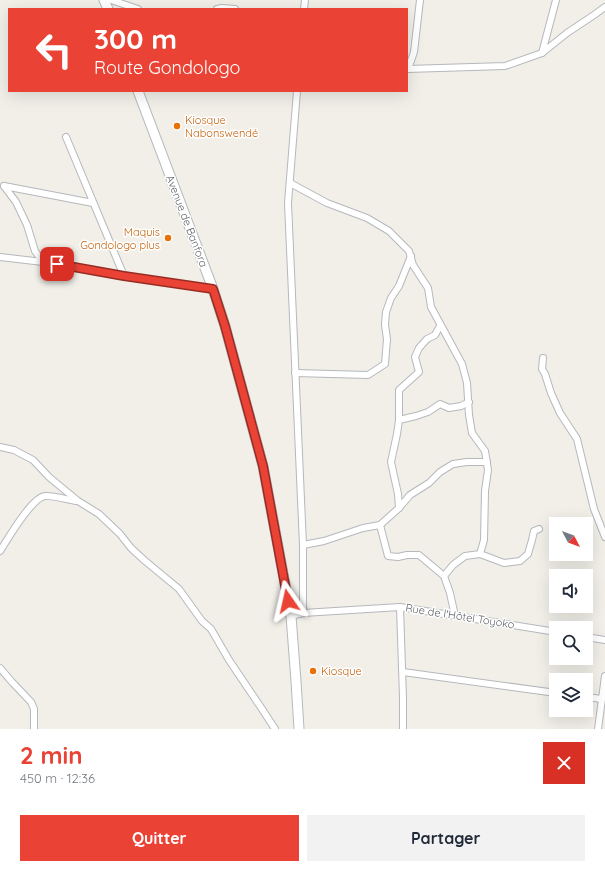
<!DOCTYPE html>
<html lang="fr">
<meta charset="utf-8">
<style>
:root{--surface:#fff;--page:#f2f2f3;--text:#1f2937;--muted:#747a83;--accent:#ea4335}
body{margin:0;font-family:Quicksand,sans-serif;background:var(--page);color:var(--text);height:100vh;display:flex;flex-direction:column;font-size:15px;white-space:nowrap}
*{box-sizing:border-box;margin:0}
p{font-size:13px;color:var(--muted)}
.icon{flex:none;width:22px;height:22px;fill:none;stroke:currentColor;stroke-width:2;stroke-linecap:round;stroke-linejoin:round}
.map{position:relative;height:729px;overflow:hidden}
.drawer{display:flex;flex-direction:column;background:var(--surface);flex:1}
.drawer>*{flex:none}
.banner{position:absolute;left:8px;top:8px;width:400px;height:84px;border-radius:0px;box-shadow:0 4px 16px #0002;background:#ea4335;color:#fff;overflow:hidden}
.needle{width:26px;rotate:131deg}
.tools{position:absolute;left:549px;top:517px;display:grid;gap:8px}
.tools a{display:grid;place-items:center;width:44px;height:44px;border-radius:0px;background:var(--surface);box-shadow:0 4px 16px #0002;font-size:20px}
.pin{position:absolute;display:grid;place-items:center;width:34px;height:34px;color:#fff;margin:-17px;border-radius:8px;box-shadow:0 2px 6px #0006}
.me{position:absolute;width:44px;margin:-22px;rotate:349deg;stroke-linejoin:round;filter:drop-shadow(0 0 3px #0008)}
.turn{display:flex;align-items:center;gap:14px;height:84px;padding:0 20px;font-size:18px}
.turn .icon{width:52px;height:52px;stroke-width:2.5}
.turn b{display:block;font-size:28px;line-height:34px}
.round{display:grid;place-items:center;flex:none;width:42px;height:42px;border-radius:0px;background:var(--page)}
.summary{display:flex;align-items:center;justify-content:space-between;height:68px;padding:0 20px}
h1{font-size:24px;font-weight:800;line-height:30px;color:var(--accent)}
.primary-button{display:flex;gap:8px;margin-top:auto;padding:8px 20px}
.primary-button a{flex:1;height:46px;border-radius:0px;background:var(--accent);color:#fff;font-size:16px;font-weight:800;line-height:46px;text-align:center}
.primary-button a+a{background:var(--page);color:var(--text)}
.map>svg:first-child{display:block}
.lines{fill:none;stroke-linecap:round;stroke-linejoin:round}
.minor-casing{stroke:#b5b8bc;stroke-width:8}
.secondary-casing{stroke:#b6babf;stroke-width:11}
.minor{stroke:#fff;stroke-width:6}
.secondary{stroke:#fff;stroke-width:9}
.route-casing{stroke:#982c22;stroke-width:10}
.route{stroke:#ea4335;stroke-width:7}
.food-dot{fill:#e8710a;stroke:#fff;stroke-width:1.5}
.labels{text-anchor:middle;stroke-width:3;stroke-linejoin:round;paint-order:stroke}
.food-label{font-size:11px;fill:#c56008;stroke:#fff;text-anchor:start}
.street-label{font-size:11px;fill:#5f6368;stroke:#fff}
</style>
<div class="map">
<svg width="605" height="729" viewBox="0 0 605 729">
<rect width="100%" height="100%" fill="#f1efe8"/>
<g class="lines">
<defs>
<g id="minor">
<path d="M 111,0 L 138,9"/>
<path d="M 217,9 L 222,8 L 235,9"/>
<path d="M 304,9 L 305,0"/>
<path d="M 542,53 L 556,0"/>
<path d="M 407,69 L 505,66 L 542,53 L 567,33 L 594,15 L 605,7"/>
<path d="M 408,69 L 414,52 L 420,0"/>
<path d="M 297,91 L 288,203 L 303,545 L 303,613"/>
<path d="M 66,137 L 124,276"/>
<path d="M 290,183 L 327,203 L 367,218 L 389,231 L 409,251 L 413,265 L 428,288 L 431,307 L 462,364 L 467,383 L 469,415 L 472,433 L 485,451 L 488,470 L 485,491 L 484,540 L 480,554 L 465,556 L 453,565 L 444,576 L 450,593 L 455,616"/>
<path d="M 4,186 L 93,203"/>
<path d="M 4,186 L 16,202 L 27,225 L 35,251 L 43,262"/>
<path d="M 0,257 L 43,262 L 124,276 L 213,289"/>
<path d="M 543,358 L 542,369 L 545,374 L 551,393 L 560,413 L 577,439 L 594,509 L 605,537"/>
<path d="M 295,373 L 368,375 L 385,364 L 387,339 L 385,325 L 386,312 L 391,298 L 399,286 L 411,256"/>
<path d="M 399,420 L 399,390 L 419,372 L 415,357 L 419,348 L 427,339 L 435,335 L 440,326"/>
<path d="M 0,447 L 14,450 L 33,460 L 49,477 L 78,501 L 99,514 L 120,534 L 131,548 L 144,560 L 179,589 L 202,621 L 211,629 L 229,660 L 262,709 L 275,729"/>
<path d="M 399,508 L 398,494 L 391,462 L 397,434 L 399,420 L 416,416 L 428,412 L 440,404 L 449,408 L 461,406 L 469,402"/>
<path d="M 380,525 L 388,556 L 398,557 L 407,555 L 419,555 L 444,576"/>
<path d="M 303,545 L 324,541 L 363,528 L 380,525 L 399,508 L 410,495 L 429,483 L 440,472 L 453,464 L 467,462 L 487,462"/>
<path d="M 0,551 C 8,539 31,498 45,496 C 51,495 69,500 76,501"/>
<path d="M 480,554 L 504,563 L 520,561 L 528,554 L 532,540 L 534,531 L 539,529"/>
<path d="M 400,607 L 403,698 L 403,729"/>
<path d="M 291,616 L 303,613 L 400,607 L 556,632"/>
<path d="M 586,637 L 605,640"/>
<path d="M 0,668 L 12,682 L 31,702 L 34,709 L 34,729"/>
<path d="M 403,672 L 556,693"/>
<path d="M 586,697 L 602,699"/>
<path d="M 598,729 L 605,676"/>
</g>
<g id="secondary">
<path d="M 104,0 L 108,9"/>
<path d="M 138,91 L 213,289 L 225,326 L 263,466 L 291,616 L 296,681 L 299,729"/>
</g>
</defs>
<use href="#minor" class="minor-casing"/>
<use href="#secondary" class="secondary-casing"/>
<use href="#minor" class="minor"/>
<use href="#secondary" class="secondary"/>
</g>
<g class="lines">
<defs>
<path id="route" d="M 57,264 L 124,276 L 213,289 L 225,326 L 263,466 L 288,601"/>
</defs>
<use href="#route" class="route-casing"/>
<use href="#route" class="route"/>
</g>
<g class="food-dot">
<circle cx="177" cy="126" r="4"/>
<circle cx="168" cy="238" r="4"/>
<circle cx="313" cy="671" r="4"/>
</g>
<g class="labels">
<g class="food-label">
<text x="185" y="124">Kiosque<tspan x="185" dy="13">Nabonswendé</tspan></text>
<text x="160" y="236" text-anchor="end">Maquis<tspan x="160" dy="13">Gondologo plus</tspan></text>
<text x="321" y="675">Kiosque</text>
</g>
<g class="street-label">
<text transform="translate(187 221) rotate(69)" y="4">Avenue de Banfora</text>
<text transform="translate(460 616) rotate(9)" y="4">Rue de l'Hôtel Toyoko</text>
</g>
</g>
</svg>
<div class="tools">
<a><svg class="needle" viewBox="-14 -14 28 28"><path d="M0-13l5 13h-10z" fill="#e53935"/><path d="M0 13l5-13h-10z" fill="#747a83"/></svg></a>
<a><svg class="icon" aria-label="sound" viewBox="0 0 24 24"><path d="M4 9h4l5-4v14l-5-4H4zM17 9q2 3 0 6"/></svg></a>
<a><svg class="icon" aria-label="search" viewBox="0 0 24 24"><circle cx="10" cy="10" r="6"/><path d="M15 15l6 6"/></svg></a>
<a><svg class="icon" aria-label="layers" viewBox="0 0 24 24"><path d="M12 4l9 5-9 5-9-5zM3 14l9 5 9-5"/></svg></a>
</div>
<div class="pin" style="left:57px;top:264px;background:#d93025"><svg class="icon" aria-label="arrive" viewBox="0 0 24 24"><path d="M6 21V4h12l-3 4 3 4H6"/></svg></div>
<svg class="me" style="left:288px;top:601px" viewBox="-20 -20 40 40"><path d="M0-17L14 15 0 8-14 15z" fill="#ea4335" stroke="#fff" stroke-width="4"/></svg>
<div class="banner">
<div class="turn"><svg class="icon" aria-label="left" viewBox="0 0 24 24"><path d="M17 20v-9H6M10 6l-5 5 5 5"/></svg><div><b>300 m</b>Route Gondologo</div></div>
</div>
</div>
<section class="drawer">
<div class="summary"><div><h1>2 min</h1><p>450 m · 12:36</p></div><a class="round" style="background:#d93025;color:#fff"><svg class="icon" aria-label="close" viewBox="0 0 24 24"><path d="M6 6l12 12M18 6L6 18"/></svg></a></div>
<div class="primary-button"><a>Quitter</a><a>Partager</a></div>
</section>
